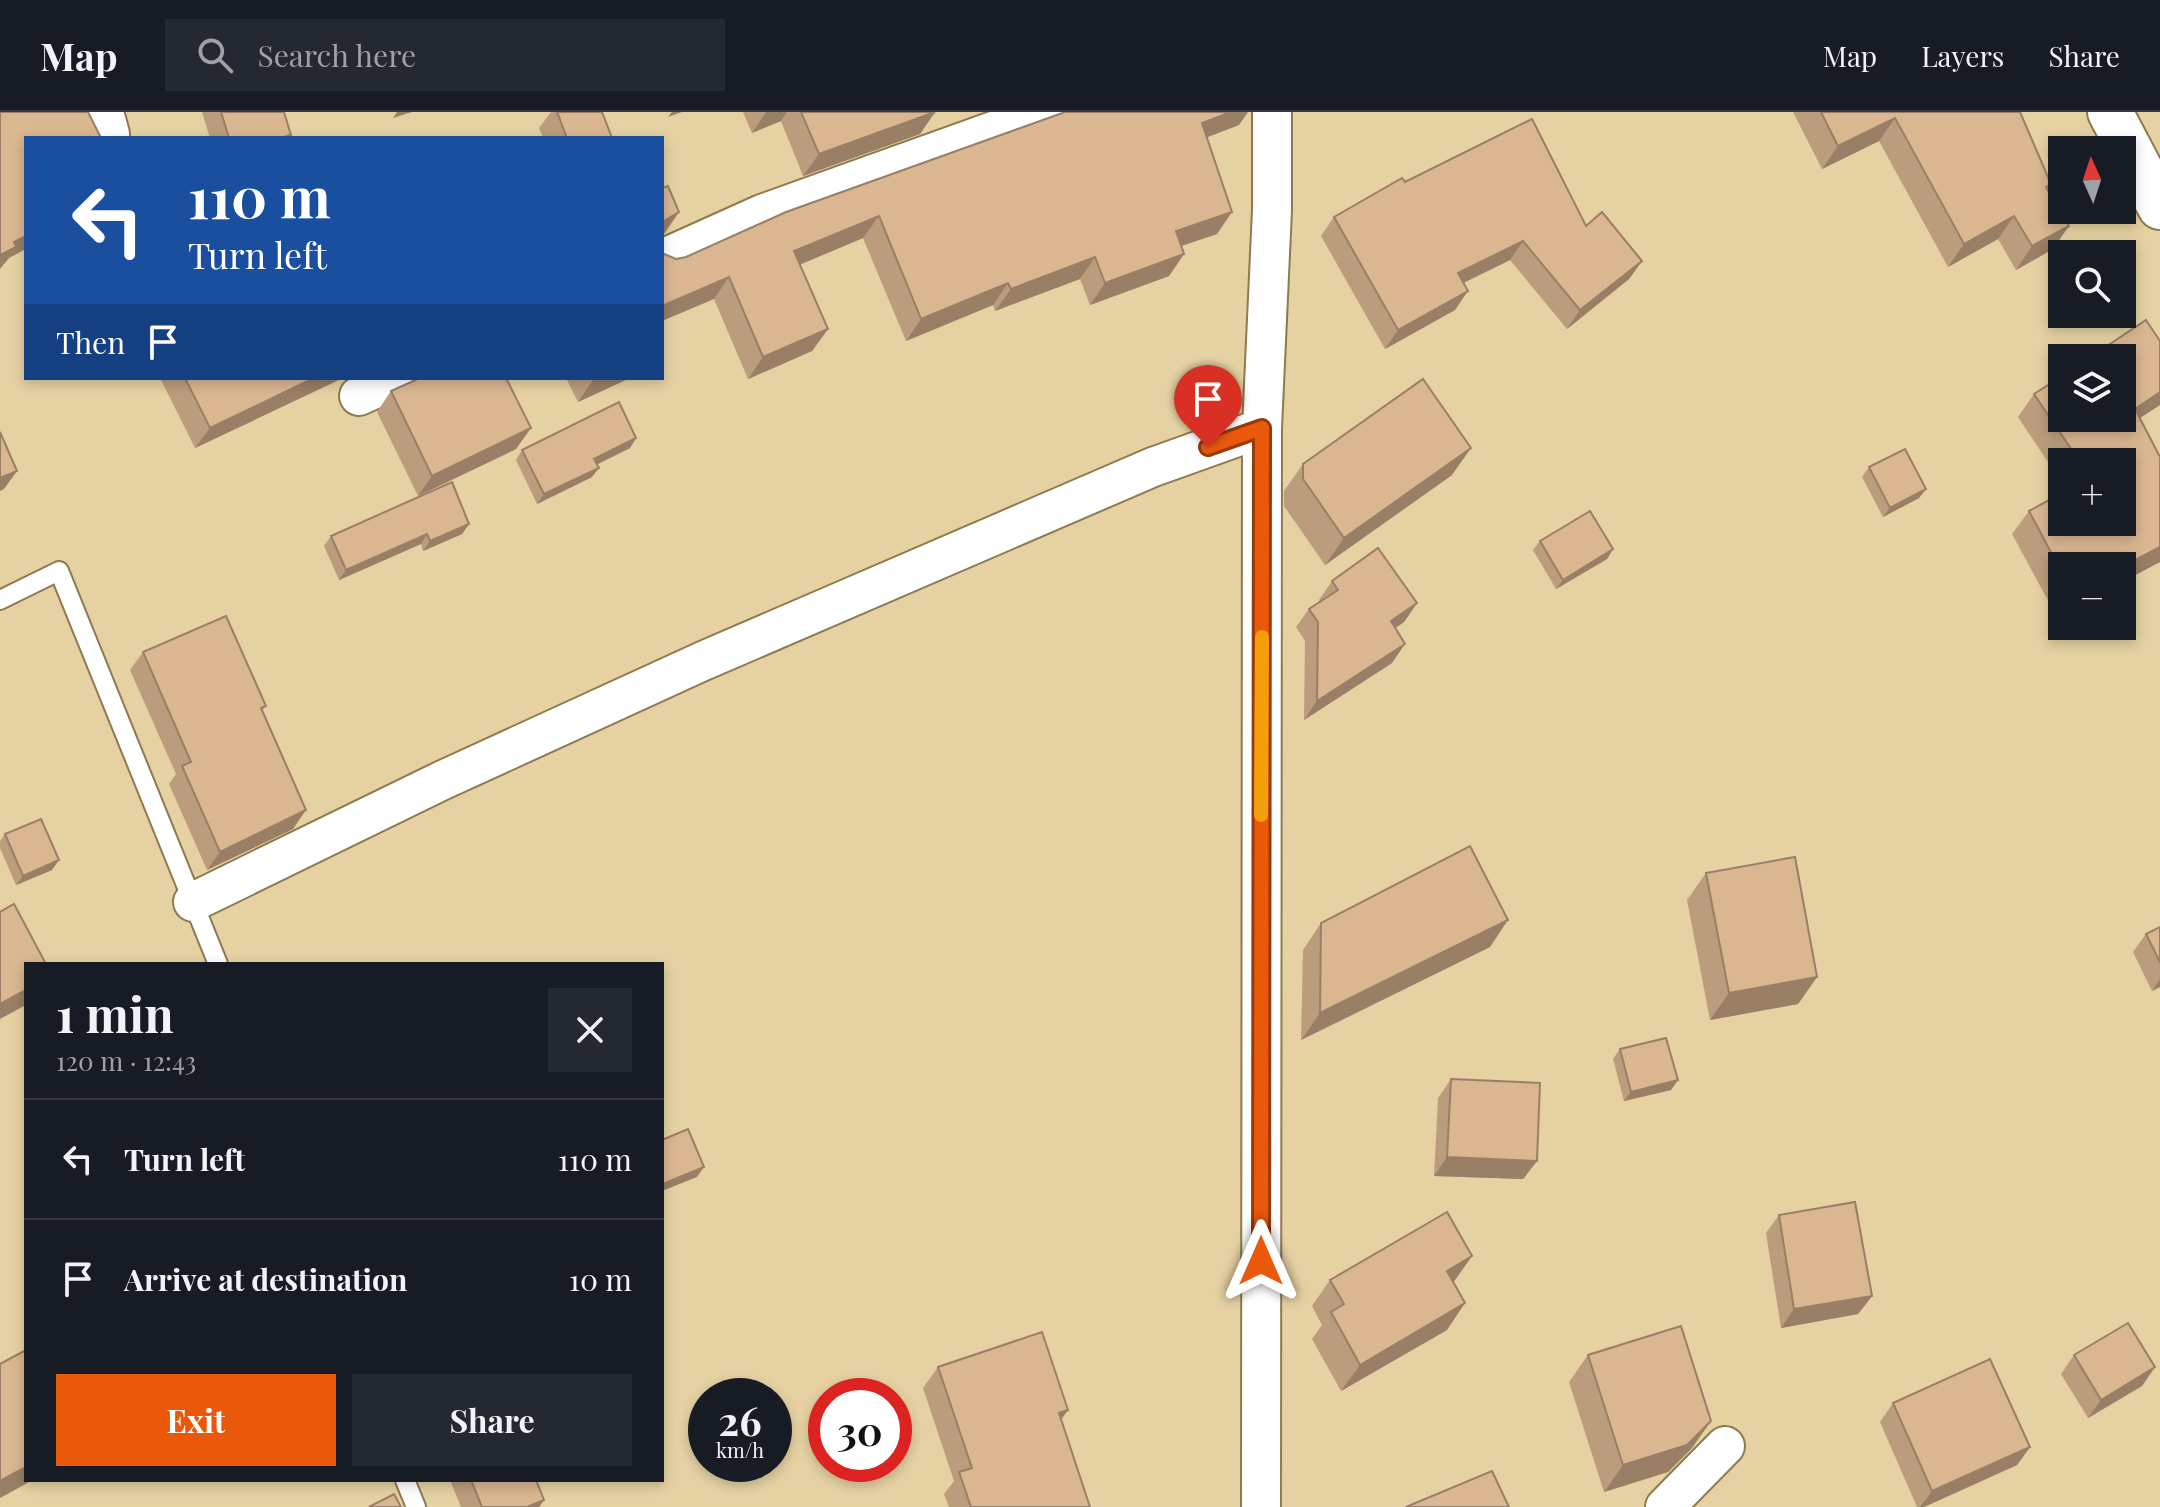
<!DOCTYPE html>
<meta charset="utf-8">
<style>
:root{--surface:#171b24;--page:#242831;--text:#f1f3f6;--muted:#9ea1a6;--line:#363941;--accent:#ea580c}
body{margin:0;font-family:"Playfair Display",serif;background:var(--page);color:var(--text);height:100vh;display:flex;flex-direction:column;font-size:30px;white-space:nowrap}
*{box-sizing:border-box;margin:0}
p{font-size:26px;color:var(--muted)}
.icon{flex:none;width:44px;height:44px;fill:none;stroke:currentColor;stroke-width:2;stroke-linecap:round;stroke-linejoin:round}
.map{position:relative;flex:1;overflow:hidden}
.sheet{position:absolute;left:24px;top:850px;width:640px;height:520px;display:flex;flex-direction:column;background:var(--surface);border-radius:0px;box-shadow:0 4px 12px #0003}
.sheet>*{flex:none}
.guide{position:absolute;left:24px;top:24px;width:640px;height:244px;border-radius:0px;box-shadow:0 4px 12px #0003;background:#1a4fa0;color:#fff;overflow:hidden}
.needle{width:52px;rotate:357deg}
.tools{position:absolute;left:2048px;top:24px;display:grid;gap:16px}
.tools a{display:grid;place-items:center;width:88px;height:88px;border-radius:0px;background:var(--surface);box-shadow:0 4px 12px #0003;font-size:40px}
.speed{position:absolute;left:688px;top:1266px;display:flex;gap:16px;font-size:40px;font-weight:700;text-align:center}
.speed>*{display:grid;place-content:center;width:104px;height:104px;border-radius:50%;background:var(--surface);box-shadow:0 4px 12px #0003;line-height:1}
.speed small{font-size:20px;font-weight:400}
.speed .limit{border:12px solid #d22;background:#fff;color:#111}
.pin{position:absolute;display:grid;place-items:center;width:68px;height:68px;color:#fff;margin:-82px -34px;border-radius:50% 50% 50% 0;rotate:-45deg;box-shadow:0 0 8px #0007}
.pin .icon{rotate:45deg}
.me{position:absolute;width:88px;margin:-44px;rotate:0deg;stroke-linejoin:round;filter:drop-shadow(0 0 6px #0008)}
.turn{display:flex;align-items:center;gap:28px;height:168px;padding:0 32px;font-size:36px}
.turn .icon{width:104px;height:104px;stroke-width:2.5}
.turn b{display:block;font-size:56px;line-height:68px}
.then{display:flex;align-items:center;height:76px;padding:0 32px;background:#0003;gap:16px;font-size:30px}
.round{display:grid;place-items:center;flex:none;width:84px;height:84px;border-radius:0px;background:var(--page)}
.summary{display:flex;align-items:center;justify-content:space-between;height:136px;padding:0 32px}
h1{font-size:48px;font-weight:700;line-height:60px}
.primary-button{display:flex;gap:16px;margin-top:auto;padding:16px 32px}
.primary-button a{flex:1;height:92px;border-radius:0px;background:var(--accent);color:#fff;font-size:32px;font-weight:700;line-height:92px;text-align:center}
.primary-button a+a{background:var(--page);color:var(--text)}
ul{padding:0;list-style:none}
li{display:flex;align-items:center;gap:24px;height:120px;padding:0 32px;border-top:2px solid var(--line)}
li div{flex:1}
li b{display:block;font-size:30px}
li em{font-style:normal}
header{display:flex;align-items:center;gap:48px;box-sizing:border-box;height:112px;padding:0 40px;background:var(--surface);border-bottom:2px solid var(--line)}
header strong{font-size:38px}
nav{display:flex;gap:44px;margin-inline-start:auto;font-size:28px}
.search{width:560px;height:72px;background:var(--page);display:flex;align-items:center;gap:20px;box-sizing:border-box;padding:0 28px;border-radius:0px;color:var(--muted);font-size:30px}
.map>svg:first-child{display:block}
.lines{fill:none;stroke-linecap:round;stroke-linejoin:round}
.service-casing{stroke:#8d7b4f;stroke-width:22}
.minor-casing{stroke:#8d7b4f;stroke-width:42}
.trunk-casing{stroke:#8d7b4f;stroke-width:48}
.service{stroke:#fff;stroke-width:18}
.minor{stroke:#fff;stroke-width:38}
.trunk{stroke:#fff;stroke-width:44}
.wall{fill:#bb9d7d}
.shaded-wall{fill:#997f66}
.building{fill:#dab691;stroke:#997f66;stroke-width:2}
.route-casing{stroke:#983908;stroke-width:20}
.route{stroke:#ea580c;stroke-width:14}
.slow{stroke:#f59e0b;stroke-width:14}
</style>
<header>
<strong>Map</strong>
<div class="search"><svg class="icon" aria-label="search" viewBox="0 0 24 24"><circle cx="10" cy="10" r="6"/><path d="M15 15l6 6"/></svg>Search here</div>
<nav><a>Map</a><a>Layers</a><a>Share</a></nav>
</header>
<div class="map">
<svg width="2160" height="1395" viewBox="0 0 2160 1395">
<rect width="100%" height="100%" fill="#e5d1a2"/>
<g class="lines">
<defs>
<g id="service">
<path d="M 0,488 L 59,459 L 218,852"/>
<path d="M 405,1368 L 416,1395"/>
</g>
<g id="minor">
<path d="M 104,0 L 110,22"/>
<path d="M 662,147 L 762,102 L 1046,0"/>
<path d="M 359,284 L 398,266"/>
<path d="M 193,790 L 443,668 L 703,549 L 1153,355 L 1262,316"/>
<path d="M 1261,1395 L 1262,316 L 1272,98 L 1272,0"/>
<path d="M 1665,1395 L 1725,1334"/>
</g>
<path id="trunk" d="M 2110,0 L 2160,95"/>
</defs>
<use href="#service" class="service-casing"/>
<use href="#minor" class="minor-casing"/>
<use href="#trunk" class="trunk-casing"/>
<use href="#service" class="service"/>
<use href="#minor" class="minor"/>
<use href="#trunk" class="trunk"/>
</g>
<g class="wall">
<path d="M 202,0 L 284,0 L 291,23 L 289,26 L 210,26 Z"/>
<path d="M 551,0 L 602,0 L 612,26 L 543,26 L 539,16 Z"/>
<path d="M 743,0 L 935,0 L 920,22 L 803,64 L 781,9 L 752,21 Z"/>
<path d="M 1793,0 L 2020,0 L 2051,72 L 2048,78 L 2053,137 L 2016,158 L 1998,127 L 1948,155 L 1879,29 L 1822,57 Z"/>
<path d="M 1239,13 L 1207,25 L 1217,122 L 1181,134 L 1184,142 L 1169,164 L 1090,193 L 1080,167 L 995,199 L 993,193 L 906,229 L 863,126 L 800,153 L 828,217 L 812,239 L 748,267 L 714,187 L 664,142 L 676,147 L 686,145 Z"/>
<path d="M 1405,70 L 1586,114 L 1642,149 L 1629,167 L 1567,217 L 1510,148 L 1463,171 L 1455,198 L 1385,237 L 1321,124 L 1334,105 Z"/>
<path d="M 2160,229 L 2160,293 L 2140,306 L 2160,450 L 2122,470 L 2122,454 L 2062,454 L 2062,502 L 2057,505 L 2012,422 L 2029,399 L 2122,350 L 2062,350 L 2062,371 L 2018,305 L 2034,282 Z"/>
<path d="M 160,266 L 343,266 L 195,336 Z"/>
<path d="M 566,266 L 630,266 L 578,290 Z"/>
<path d="M 391,279 L 516,337 L 418,384 L 377,300 Z"/>
<path d="M 636,326 L 630,336 L 597,352 L 592,365 L 537,392 L 516,348 L 522,338 Z"/>
<path d="M 1303,352 L 1452,363 L 1325,453 L 1284,394 L 1284,379 Z"/>
<path d="M 1869,355 L 1926,377 L 1919,386 L 1883,405 L 1862,365 Z"/>
<path d="M 469,412 L 462,422 L 423,439 L 421,432 L 339,468 L 324,434 L 331,424 Z"/>
<path d="M 1540,429 L 1613,437 L 1607,447 L 1556,477 L 1533,438 Z"/>
<path d="M 1332,469 L 1417,491 L 1404,510 L 1395,516 L 1392,551 L 1304,608 L 1305,529 L 1296,515 L 1309,497 L 1320,490 L 1319,488 Z"/>
<path d="M 143,540 L 266,594 L 262,599 L 293,717 L 207,758 L 169,672 L 176,662 L 130,558 Z"/>
<path d="M 5,722 L 52,758 L 16,773 L 0,736 L 0,729 Z"/>
<path d="M 1706,761 L 1817,865 L 1798,892 L 1710,908 L 1687,788 Z"/>
<path d="M 1321,811 L 1490,835 L 1301,928 L 1303,838 Z"/>
<path d="M 2160,815 L 2160,875 L 2152,879 L 2133,840 L 2146,822 Z"/>
<path d="M 1620,937 L 1678,968 L 1671,978 L 1624,989 L 1613,947 Z"/>
<path d="M 1451,967 L 1537,1049 L 1523,1067 L 1434,1064 L 1438,986 Z"/>
<path d="M 1779,1103 L 1872,1184 L 1858,1202 L 1781,1216 L 1766,1121 Z"/>
<path d="M 1472,1144 L 1453,1170 L 1447,1218 L 1341,1279 L 1312,1227 L 1322,1213 L 1312,1194 L 1330,1168 Z"/>
<path d="M 1588,1243 L 1692,1336 L 1668,1360 L 1604,1380 L 1569,1270 Z"/>
<path d="M 2074,1243 L 2155,1255 L 2142,1274 L 2088,1306 L 2061,1262 Z"/>
<path d="M 938,1255 L 1061,1308 L 1090,1395 L 949,1395 L 944,1382 L 954,1369 L 923,1276 Z"/>
<path d="M 1893,1291 L 2030,1335 L 2017,1353 L 1924,1395 L 1917,1395 L 1880,1310 Z"/>
<path d="M 450,1368 L 536,1368 L 544,1388 L 539,1395 L 461,1395 Z"/>
</g>
<g class="shaded-wall">
<path d="M 397,0 L 412,0 L 393,6 Z"/>
<path d="M 672,0 L 682,0 L 668,5 Z"/>
<path d="M 766,0 L 787,0 L 781,9 L 752,21 Z"/>
<path d="M 935,0 L 920,22 L 803,64 L 819,42 Z"/>
<path d="M 1231,0 L 1248,0 L 1239,13 L 1187,33 L 1202,11 Z"/>
<path d="M 1895,6 L 1879,29 L 1822,57 L 1838,34 Z"/>
<path d="M 679,100 L 664,122 L 662,123 L 662,110 Z"/>
<path d="M 1232,100 L 1217,122 L 1160,141 L 1176,119 Z"/>
<path d="M 879,104 L 863,126 L 779,161 L 794,139 Z"/>
<path d="M 2014,104 L 1998,127 L 1948,155 L 1964,132 Z"/>
<path d="M 2069,114 L 2053,137 L 2016,158 L 2032,134 Z"/>
<path d="M 26,124 L 26,137 L 9,146 L 0,157 L 0,143 L 14,130 Z"/>
<path d="M 1523,129 L 1510,148 L 1445,180 L 1458,161 Z"/>
<path d="M 1184,142 L 1169,164 L 1090,193 L 1105,171 Z"/>
<path d="M 1095,145 L 1080,167 L 995,199 L 1011,177 Z"/>
<path d="M 1642,149 L 1629,167 L 1567,217 L 1580,198 Z"/>
<path d="M 729,165 L 714,187 L 662,209 L 662,194 Z"/>
<path d="M 1008,171 L 993,193 L 906,229 L 921,207 Z"/>
<path d="M 1468,179 L 1455,198 L 1385,237 L 1398,218 Z"/>
<path d="M 828,217 L 812,239 L 748,267 L 763,245 Z"/>
<path d="M 314,266 L 343,266 L 195,336 L 210,316 Z"/>
<path d="M 598,266 L 630,266 L 578,290 L 593,268 Z"/>
<path d="M 2160,280 L 2160,293 L 2118,320 L 2135,297 Z"/>
<path d="M 531,316 L 516,337 L 418,384 L 432,364 Z"/>
<path d="M 636,326 L 630,336 L 588,357 L 594,347 Z"/>
<path d="M 1471,336 L 1452,363 L 1325,453 L 1344,426 Z"/>
<path d="M 599,356 L 592,365 L 537,392 L 544,382 Z"/>
<path d="M 17,359 L 4,377 L 0,379 L 0,366 Z"/>
<path d="M 1926,377 L 1919,386 L 1883,405 L 1890,396 Z"/>
<path d="M 469,412 L 462,422 L 423,439 L 430,429 Z"/>
<path d="M 427,422 L 421,432 L 339,468 L 346,458 Z"/>
<path d="M 2160,435 L 2160,450 L 2122,470 L 2122,455 Z"/>
<path d="M 1613,437 L 1607,447 L 1556,477 L 1563,468 Z"/>
<path d="M 1417,491 L 1404,510 L 1378,528 L 1391,509 Z"/>
<path d="M 1405,532 L 1392,551 L 1304,608 L 1317,589 Z"/>
<path d="M 306,698 L 293,717 L 207,758 L 220,740 Z"/>
<path d="M 59,748 L 52,758 L 16,773 L 23,764 Z"/>
<path d="M 1508,808 L 1490,835 L 1301,928 L 1320,901 Z"/>
<path d="M 1817,865 L 1798,892 L 1710,908 L 1729,881 Z"/>
<path d="M 2160,867 L 2160,875 L 2152,879 Z"/>
<path d="M 26,878 L 26,893 L 0,907 L 0,892 Z"/>
<path d="M 1678,968 L 1671,978 L 1624,989 L 1631,980 Z"/>
<path d="M 1447,1045 L 1537,1049 L 1523,1067 L 1434,1064 Z"/>
<path d="M 704,1055 L 697,1065 L 662,1079 L 663,1072 Z"/>
<path d="M 1472,1144 L 1453,1171 L 1447,1159 Z"/>
<path d="M 1872,1184 L 1858,1202 L 1781,1216 L 1794,1197 Z"/>
<path d="M 1465,1191 L 1447,1218 L 1341,1279 L 1360,1253 Z"/>
<path d="M 2155,1255 L 2142,1274 L 2088,1306 L 2101,1288 Z"/>
<path d="M 1068,1298 L 1053,1319 L 1059,1301 Z"/>
<path d="M 1711,1309 L 1692,1336 L 1668,1360 L 1604,1380 L 1623,1353 Z"/>
<path d="M 2030,1335 L 2017,1353 L 1924,1395 L 1920,1395 L 1932,1379 Z"/>
<path d="M 26,1355 L 26,1368 L 33,1368 L 0,1386 L 0,1369 Z"/>
<path d="M 544,1388 L 539,1395 L 527,1395 Z"/>
</g>
<g class="building">
<path d="M 0,0 L 88,0 L 101,26 L 26,26 L 26,124 L 14,130 L 16,135 L 0,143 Z"/>
<path d="M 221,0 L 284,0 L 291,23 L 280,26 L 229,26 Z"/>
<path d="M 557,0 L 602,0 L 612,26 L 567,26 Z"/>
<path d="M 801,0 L 935,0 L 819,42 Z"/>
<path d="M 1065,0 L 1231,0 L 1202,11 L 1232,100 L 1176,119 L 1184,142 L 1105,171 L 1095,145 L 1011,177 L 1008,171 L 921,207 L 879,104 L 794,139 L 828,217 L 763,245 L 729,165 L 662,194 L 662,140 L 664,142 L 676,147 L 686,145 L 786,100 Z"/>
<path d="M 1821,0 L 2020,0 L 2051,72 L 2046,75 L 2069,114 L 2032,134 L 2014,104 L 1964,132 L 1895,6 L 1838,34 Z"/>
<path d="M 1532,7 L 1586,114 L 1602,100 L 1642,149 L 1580,198 L 1523,129 L 1458,161 L 1468,179 L 1398,218 L 1334,105 L 1402,66 L 1405,70 Z"/>
<path d="M 668,74 L 679,100 L 662,110 L 662,76 Z"/>
<path d="M 2146,208 L 2160,229 L 2160,280 L 2135,297 L 2160,345 L 2160,435 L 2122,455 L 2122,454 L 2062,454 L 2062,461 L 2029,399 L 2062,381 L 2062,410 L 2122,410 L 2122,350 L 2080,350 L 2034,282 L 2062,264 L 2062,306 L 2122,306 L 2122,246 L 2089,246 Z"/>
<path d="M 185,266 L 314,266 L 210,316 Z"/>
<path d="M 420,266 L 506,266 L 531,316 L 432,364 L 391,279 Z"/>
<path d="M 1423,267 L 1471,336 L 1344,426 L 1303,367 L 1303,352 Z"/>
<path d="M 619,290 L 636,326 L 594,347 L 599,356 L 544,382 L 522,338 Z"/>
<path d="M 0,320 L 17,359 L 0,366 Z"/>
<path d="M 1905,337 L 1926,377 L 1890,396 L 1869,355 Z"/>
<path d="M 452,370 L 469,412 L 430,429 L 427,422 L 346,458 L 331,424 Z"/>
<path d="M 1590,399 L 1613,437 L 1563,468 L 1540,429 Z"/>
<path d="M 1378,436 L 1417,491 L 1391,509 L 1405,532 L 1317,589 L 1318,510 L 1309,497 L 1338,478 L 1332,469 Z"/>
<path d="M 226,504 L 266,594 L 261,596 L 306,698 L 220,740 L 182,654 L 191,650 L 143,540 Z"/>
<path d="M 41,707 L 59,748 L 23,764 L 5,722 Z"/>
<path d="M 1470,734 L 1508,808 L 1320,901 L 1321,811 Z"/>
<path d="M 1795,745 L 1817,865 L 1729,881 L 1706,761 Z"/>
<path d="M 14,792 L 46,852 L 26,852 L 26,878 L 0,892 L 0,800 Z"/>
<path d="M 2160,815 L 2160,850 L 2146,822 Z"/>
<path d="M 1666,926 L 1678,968 L 1631,980 L 1620,937 Z"/>
<path d="M 1451,967 L 1540,971 L 1537,1049 L 1447,1045 Z"/>
<path d="M 688,1017 L 704,1055 L 663,1072 L 662,1028 Z"/>
<path d="M 1855,1090 L 1872,1184 L 1794,1197 L 1779,1103 Z"/>
<path d="M 1447,1100 L 1472,1144 L 1447,1159 L 1465,1191 L 1360,1253 L 1331,1200 L 1344,1192 L 1330,1168 Z"/>
<path d="M 2128,1211 L 2155,1255 L 2101,1288 L 2074,1243 Z"/>
<path d="M 1681,1214 L 1711,1309 L 1687,1333 L 1623,1353 L 1588,1243 Z"/>
<path d="M 1042,1220 L 1068,1298 L 1059,1301 L 1090,1395 L 971,1395 L 959,1360 L 972,1356 L 938,1255 Z"/>
<path d="M 26,1238 L 26,1355 L 0,1369 L 0,1252 Z"/>
<path d="M 1990,1247 L 2030,1335 L 1932,1379 L 1893,1291 Z"/>
<path d="M 1492,1359 L 1509,1395 L 1406,1395 Z"/>
<path d="M 471,1368 L 536,1368 L 544,1388 L 527,1395 L 482,1395 Z"/>
<path d="M 394,1382 L 401,1395 L 369,1395 Z"/>
</g>
<g class="lines">
<defs>
<path id="route" d="M 1208,335 L 1262,316 L 1261,1149"/>
</defs>
<use href="#route" class="route-casing"/>
<use href="#route" class="route"/>
<path class="slow" d="M 1261,703 L 1262,525"/>
</g>
</svg>
<div class="tools">
<a><svg class="needle" viewBox="-14 -14 28 28"><path d="M0-13l5 13h-10z" fill="#e53935"/><path d="M0 13l5-13h-10z" fill="#9ea1a6"/></svg></a>
<a><svg class="icon" aria-label="search" viewBox="0 0 24 24"><circle cx="10" cy="10" r="6"/><path d="M15 15l6 6"/></svg></a>
<a><svg class="icon" aria-label="layers" viewBox="0 0 24 24"><path d="M12 4l9 5-9 5-9-5zM3 14l9 5 9-5"/></svg></a>
<a>+</a>
<a>−</a>
</div>
<div class="speed"><div>26<small>km/h</small></div><div class="limit">30</div></div>
<div class="pin" style="left:1208px;top:335px;background:#d93025"><svg class="icon" aria-label="arrive" viewBox="0 0 24 24"><path d="M6 21V4h12l-3 4 3 4H6"/></svg></div>
<svg class="me" style="left:1261px;top:1149px" viewBox="-20 -20 40 40"><path d="M0-17L14 15 0 8-14 15z" fill="#ea580c" stroke="#fff" stroke-width="4"/></svg>
<div class="guide">
<div class="turn"><svg class="icon" aria-label="left" viewBox="0 0 24 24"><path d="M17 20v-9H6M10 6l-5 5 5 5"/></svg><div><b>110 m</b>Turn left</div></div>
<div class="then">Then<svg class="icon" aria-label="arrive" viewBox="0 0 24 24"><path d="M6 21V4h12l-3 4 3 4H6"/></svg></div>
</div>
<section class="sheet">
<div class="summary"><div><h1>1 min</h1><p>120 m · 12:43</p></div><a class="round"><svg class="icon" aria-label="close" viewBox="0 0 24 24"><path d="M6 6l12 12M18 6L6 18"/></svg></a></div>
<ul>
<li><svg class="icon" aria-label="left" viewBox="0 0 24 24"><path d="M17 20v-9H6M10 6l-5 5 5 5"/></svg><div><b>Turn left</b></div><em>110 m</em></li>
<li><svg class="icon" aria-label="arrive" viewBox="0 0 24 24"><path d="M6 21V4h12l-3 4 3 4H6"/></svg><div><b>Arrive at destination</b></div><em>10 m</em></li>
</ul>
<div class="primary-button"><a>Exit</a><a>Share</a></div>
</section>
</div>
